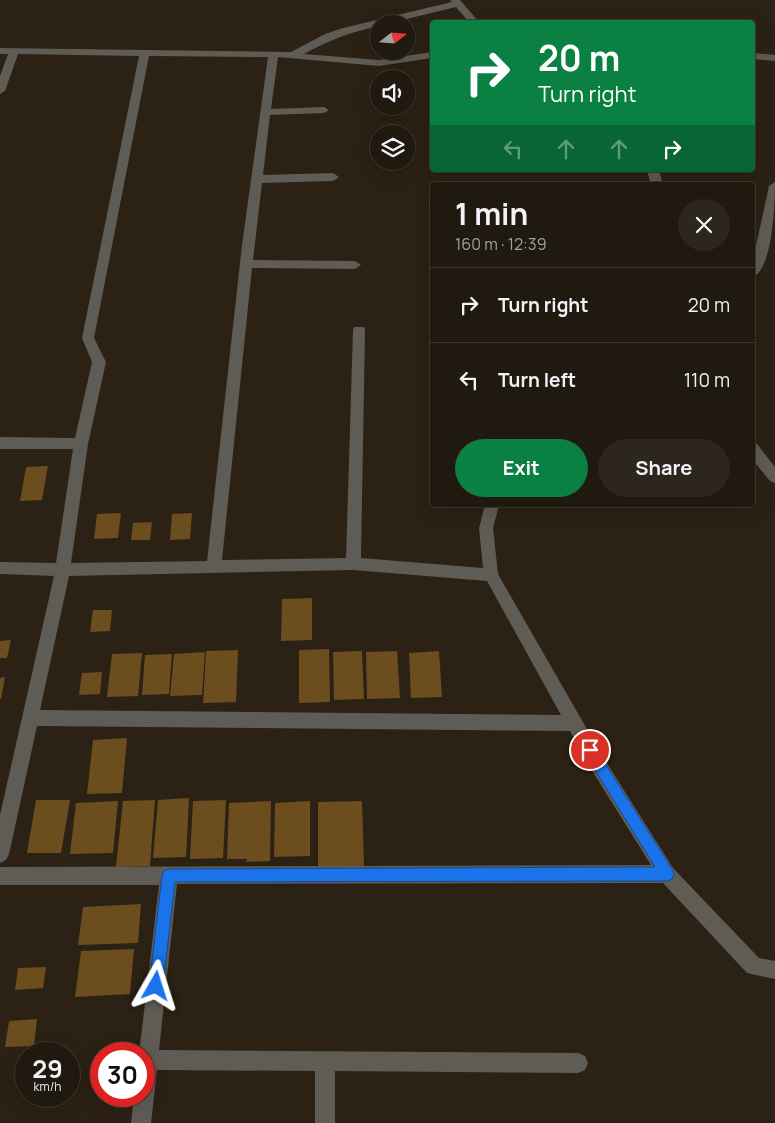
<!DOCTYPE html>
<meta charset="utf-8">
<style>
:root{--surface:#20190f;--page:#2d261d;--text:#f1f3f6;--muted:#a2a09e;--line:#3d382f;--accent:#0b8043}
body{margin:0;font-family:Manrope,sans-serif;background:var(--page);color:var(--text);height:100vh;display:flex;flex-direction:column;font-size:19px;white-space:nowrap}
*{box-sizing:border-box;margin:0}
p{font-size:16px;color:var(--muted)}
.icon{flex:none;width:28px;height:28px;fill:none;stroke:currentColor;stroke-width:2;stroke-linecap:round;stroke-linejoin:round}
.map{position:relative;flex:1;overflow:hidden}
.details{position:absolute;left:430px;top:182px;width:325px;height:325px;display:flex;flex-direction:column;background:var(--surface);border-radius:5px;box-shadow:0 5px 20px #0002,0 0 0 1px var(--line)}
.details>*{flex:none}
.top-card{position:absolute;left:430px;top:20px;width:325px;height:152px;border-radius:5px;box-shadow:0 5px 20px #0002,0 0 0 1px var(--line);background:#0b8043;color:#fff;overflow:hidden}
.needle{width:32px;rotate:73deg}
.tools{position:absolute;left:370px;top:15px;display:grid;gap:10px}
.tools a{display:grid;place-items:center;width:45px;height:45px;border-radius:50%;background:var(--surface);box-shadow:0 5px 20px #0002,0 0 0 1px var(--line);font-size:25px}
.speed{position:absolute;left:15px;top:1042px;display:flex;gap:10px;font-size:25px;font-weight:700;text-align:center}
.speed>*{display:grid;place-content:center;width:65px;height:65px;border-radius:50%;background:var(--surface);box-shadow:0 5px 20px #0002,0 0 0 1px var(--line);line-height:1}
.speed small{font-size:12px;font-weight:400}
.speed .limit{border:8px solid #d22;background:#fff;color:#111}
.pin{position:absolute;display:grid;place-items:center;width:42px;height:42px;color:#fff;margin:-21px;border:2px solid #fff;border-radius:50%;box-shadow:0 1px 5px #0007}
.me{position:absolute;width:55px;margin:-28px;rotate:6deg;stroke-linejoin:round;filter:drop-shadow(0 0 4px #0008)}
.turn{display:flex;align-items:center;gap:18px;height:105px;padding:0 25px;font-size:22px}
.turn .icon{width:65px;height:65px;stroke-width:2.5}
.turn b{display:block;font-size:35px;line-height:42px}
.lanes{display:flex;align-items:center;height:48px;padding:0 25px;background:#0003;justify-content:center;gap:25px;direction:ltr}
.lanes .off{opacity:.35}
.round{display:grid;place-items:center;flex:none;width:52px;height:52px;border-radius:26px;background:var(--page)}
.headline{display:flex;align-items:center;justify-content:space-between;height:85px;padding:0 25px}
h1{font-size:30px;font-weight:700;line-height:38px}
.action{display:flex;gap:10px;margin-top:auto;padding:10px 25px}
.action a{flex:1;height:58px;border-radius:30px;background:var(--accent);color:#fff;font-size:20px;font-weight:700;line-height:58px;text-align:center}
.action a+a{background:var(--page);color:var(--text)}
ul{padding:0;list-style:none}
li{display:flex;align-items:center;gap:15px;height:75px;padding:0 25px;border-top:1px solid var(--line)}
li div{flex:1}
li b{display:block;font-size:19px}
li em{font-style:normal}
.map>svg:first-child{display:block}
.building{fill:#6b4d1e}
.lines{fill:none;stroke-linecap:round;stroke-linejoin:round}
.minor{fill:#5e5c54;fill-rule:evenodd}
.route{fill:#1a73e8;stroke:#114b97}
</style>
<div class="map">
<svg width="775" height="1123" viewBox="0 0 775 1123">
<rect width="100%" height="100%" fill="#2b2114"/>
<g class="building">
<path d="M 48,466 L 42,500 L 20,501 L 26,467 Z"/>
<path d="M 121,513 L 118,538 L 94,539 L 97,514 Z"/>
<path d="M 192,513 L 190,539 L 170,540 L 172,514 Z"/>
<path d="M 152,522 L 150,540 L 131,540 L 133,523 Z"/>
<path d="M 312,598 L 312,640 L 281,641 L 282,599 Z"/>
<path d="M 93,610 L 112,610 L 110,631 L 90,632 Z"/>
<path d="M 11,640 L 7,658 L 0,658 L 0,641 Z"/>
<path d="M 329,649 L 330,702 L 299,703 L 299,650 Z"/>
<path d="M 238,650 L 236,702 L 203,703 L 206,651 Z"/>
<path d="M 362,651 L 364,699 L 334,700 L 333,652 Z"/>
<path d="M 397,651 L 400,698 L 367,699 L 366,652 Z"/>
<path d="M 439,651 L 442,697 L 411,698 L 409,653 Z"/>
<path d="M 205,652 L 202,695 L 170,696 L 174,654 Z"/>
<path d="M 142,653 L 138,696 L 107,697 L 112,654 Z"/>
<path d="M 172,654 L 169,694 L 142,695 L 145,655 Z"/>
<path d="M 102,672 L 100,694 L 79,695 L 82,673 Z"/>
<path d="M 5,677 L 1,699 L 0,699 L 0,678 Z"/>
<path d="M 127,738 L 122,793 L 87,794 L 93,740 Z"/>
<path d="M 189,798 L 186,857 L 153,858 L 158,800 Z"/>
<path d="M 36,800 L 70,800 L 61,853 L 27,853 Z"/>
<path d="M 155,800 L 150,866 L 116,867 L 123,801 Z"/>
<path d="M 226,800 L 223,858 L 190,859 L 193,801 Z"/>
<path d="M 118,801 L 113,853 L 70,854 L 76,803 Z"/>
<path d="M 271,801 L 270,861 L 246,862 L 247,859 L 227,859 L 229,803 Z"/>
<path d="M 310,801 L 310,856 L 274,857 L 275,803 Z"/>
<path d="M 362,801 L 364,867 L 318,869 L 318,802 Z"/>
<path d="M 141,904 L 138,943 L 78,945 L 83,907 Z"/>
<path d="M 134,949 L 130,994 L 75,997 L 81,951 Z"/>
<path d="M 46,967 L 43,988 L 15,990 L 18,968 Z"/>
<path d="M 37,1019 L 34,1046 L 5,1047 L 9,1021 Z"/>
</g>
<g class="lines">
<g class="minor">
<path d="M 450,0 L 460,0 L 479,22 L 469,22 L 456,7 L 386,24 L 379,24 L 379,26 C 348,33 332,39 304,54 L 379,60 L 432,52 L 432,58 L 379,66 L 278,57 L 271,109 L 324,107 L 329,110 L 324,113 L 270,115 L 263,175 L 333,173 L 339,177 L 333,181 L 262,183 L 253,260 L 355,261 L 361,265 L 355,269 L 252,268 L 222,560 L 346,558 L 353,330 L 354,327 L 364,327 L 365,330 L 361,558 L 483,568 L 479,528 L 485,505 L 499,505 L 493,528 L 498,574 L 603,757 L 673,868 L 759,958 L 775,961 L 775,979 L 747,973 L 663,883 L 177,884 L 159,1050 L 578,1053 L 585,1056 L 588,1063 L 585,1070 L 578,1073 L 335,1071 L 335,1123 L 315,1123 L 315,1071 L 157,1070 L 151,1123 L 131,1123 L 134,1096 L 144,1096 L 144,1054 L 139,1054 L 159,885 L 0,885 L 0,867 L 651,865 L 591,769 L 570,731 L 37,726 L 9,854 L 6,860 L 0,863 L 0,815 L 54,576 L 0,574 L 0,562 L 56,563 L 73,449 L 0,449 L 0,437 L 75,438 L 92,362 L 82,338 L 139,56 L 18,54 L 5,91 L 0,94 L 0,76 L 8,54 L 0,54 L 0,48 L 291,52 L 325,34 L 343,28 L 452,2 ZM 149,56 L 268,57 L 242,245 L 207,561 L 71,563 L 88,444 L 106,362 L 94,338 ZM 353,570 L 487,581 L 561,715 L 40,710 L 69,576 Z"/>
<path d="M 752,53 L 775,55 L 775,61 L 752,59 Z"/>
<path d="M 647,170 L 659,170 L 663,185 L 651,185 Z"/>
<path d="M 775,182 C 775,201 773,271 752,277 L 752,264 L 769,186 Z"/>
<path d="M 752,443 L 757,444 L 775,467 L 775,483 L 770,481 L 752,459 Z"/>
</g>
</g>
<path class="route" d="M 590,744 L 594,746 L 672,869 L 674,874 L 672,879 L 667,881 L 175,882 L 163,986 L 161,991 L 156,993 L 151,991 L 149,986 L 162,876 L 164,871 L 169,869 L 655,867 L 585,754 L 583,750 L 585,746 Z"/>
</svg>
<div class="tools">
<a><svg class="needle" viewBox="-14 -14 28 28"><path d="M0-13l5 13h-10z" fill="#e53935"/><path d="M0 13l5-13h-10z" fill="#a2a09e"/></svg></a>
<a><svg class="icon" aria-label="sound" viewBox="0 0 24 24"><path d="M4 9h4l5-4v14l-5-4H4zM17 9q2 3 0 6"/></svg></a>
<a><svg class="icon" aria-label="layers" viewBox="0 0 24 24"><path d="M12 4l9 5-9 5-9-5zM3 14l9 5 9-5"/></svg></a>
</div>
<div class="speed"><div>29<small>km/h</small></div><div class="limit">30</div></div>
<div class="pin" style="left:590px;top:750px;background:#d93025"><svg class="icon" aria-label="arrive" viewBox="0 0 24 24"><path d="M6 21V4h12l-3 4 3 4H6"/></svg></div>
<svg class="me" style="left:156px;top:986px" viewBox="-20 -20 40 40"><path d="M0-17L14 15 0 8-14 15z" fill="#1a73e8" stroke="#fff" stroke-width="4"/></svg>
<div class="top-card">
<div class="turn"><svg class="icon" aria-label="right" viewBox="0 0 24 24"><path d="M7 20v-9h11M14 6l5 5-5 5"/></svg><div><b>20 m</b>Turn right</div></div>
<div class="lanes"><svg class="icon off" aria-label="left" viewBox="0 0 24 24"><path d="M17 20v-9H6M10 6l-5 5 5 5"/></svg><svg class="icon off" aria-label="ahead" viewBox="0 0 24 24"><path d="M12 20V5M6 11l6-6 6 6"/></svg><svg class="icon off" aria-label="ahead" viewBox="0 0 24 24"><path d="M12 20V5M6 11l6-6 6 6"/></svg><svg class="icon" aria-label="right" viewBox="0 0 24 24"><path d="M7 20v-9h11M14 6l5 5-5 5"/></svg></div>
</div>
<section class="details">
<div class="headline"><div><h1>1 min</h1><p>160 m · 12:39</p></div><a class="round"><svg class="icon" aria-label="close" viewBox="0 0 24 24"><path d="M6 6l12 12M18 6L6 18"/></svg></a></div>
<ul>
<li><svg class="icon" aria-label="right" viewBox="0 0 24 24"><path d="M7 20v-9h11M14 6l5 5-5 5"/></svg><div><b>Turn right</b></div><em>20 m</em></li>
<li><svg class="icon" aria-label="left" viewBox="0 0 24 24"><path d="M17 20v-9H6M10 6l-5 5 5 5"/></svg><div><b>Turn left</b></div><em>110 m</em></li>
</ul>
<div class="action"><a>Exit</a><a>Share</a></div>
</section>
</div>
